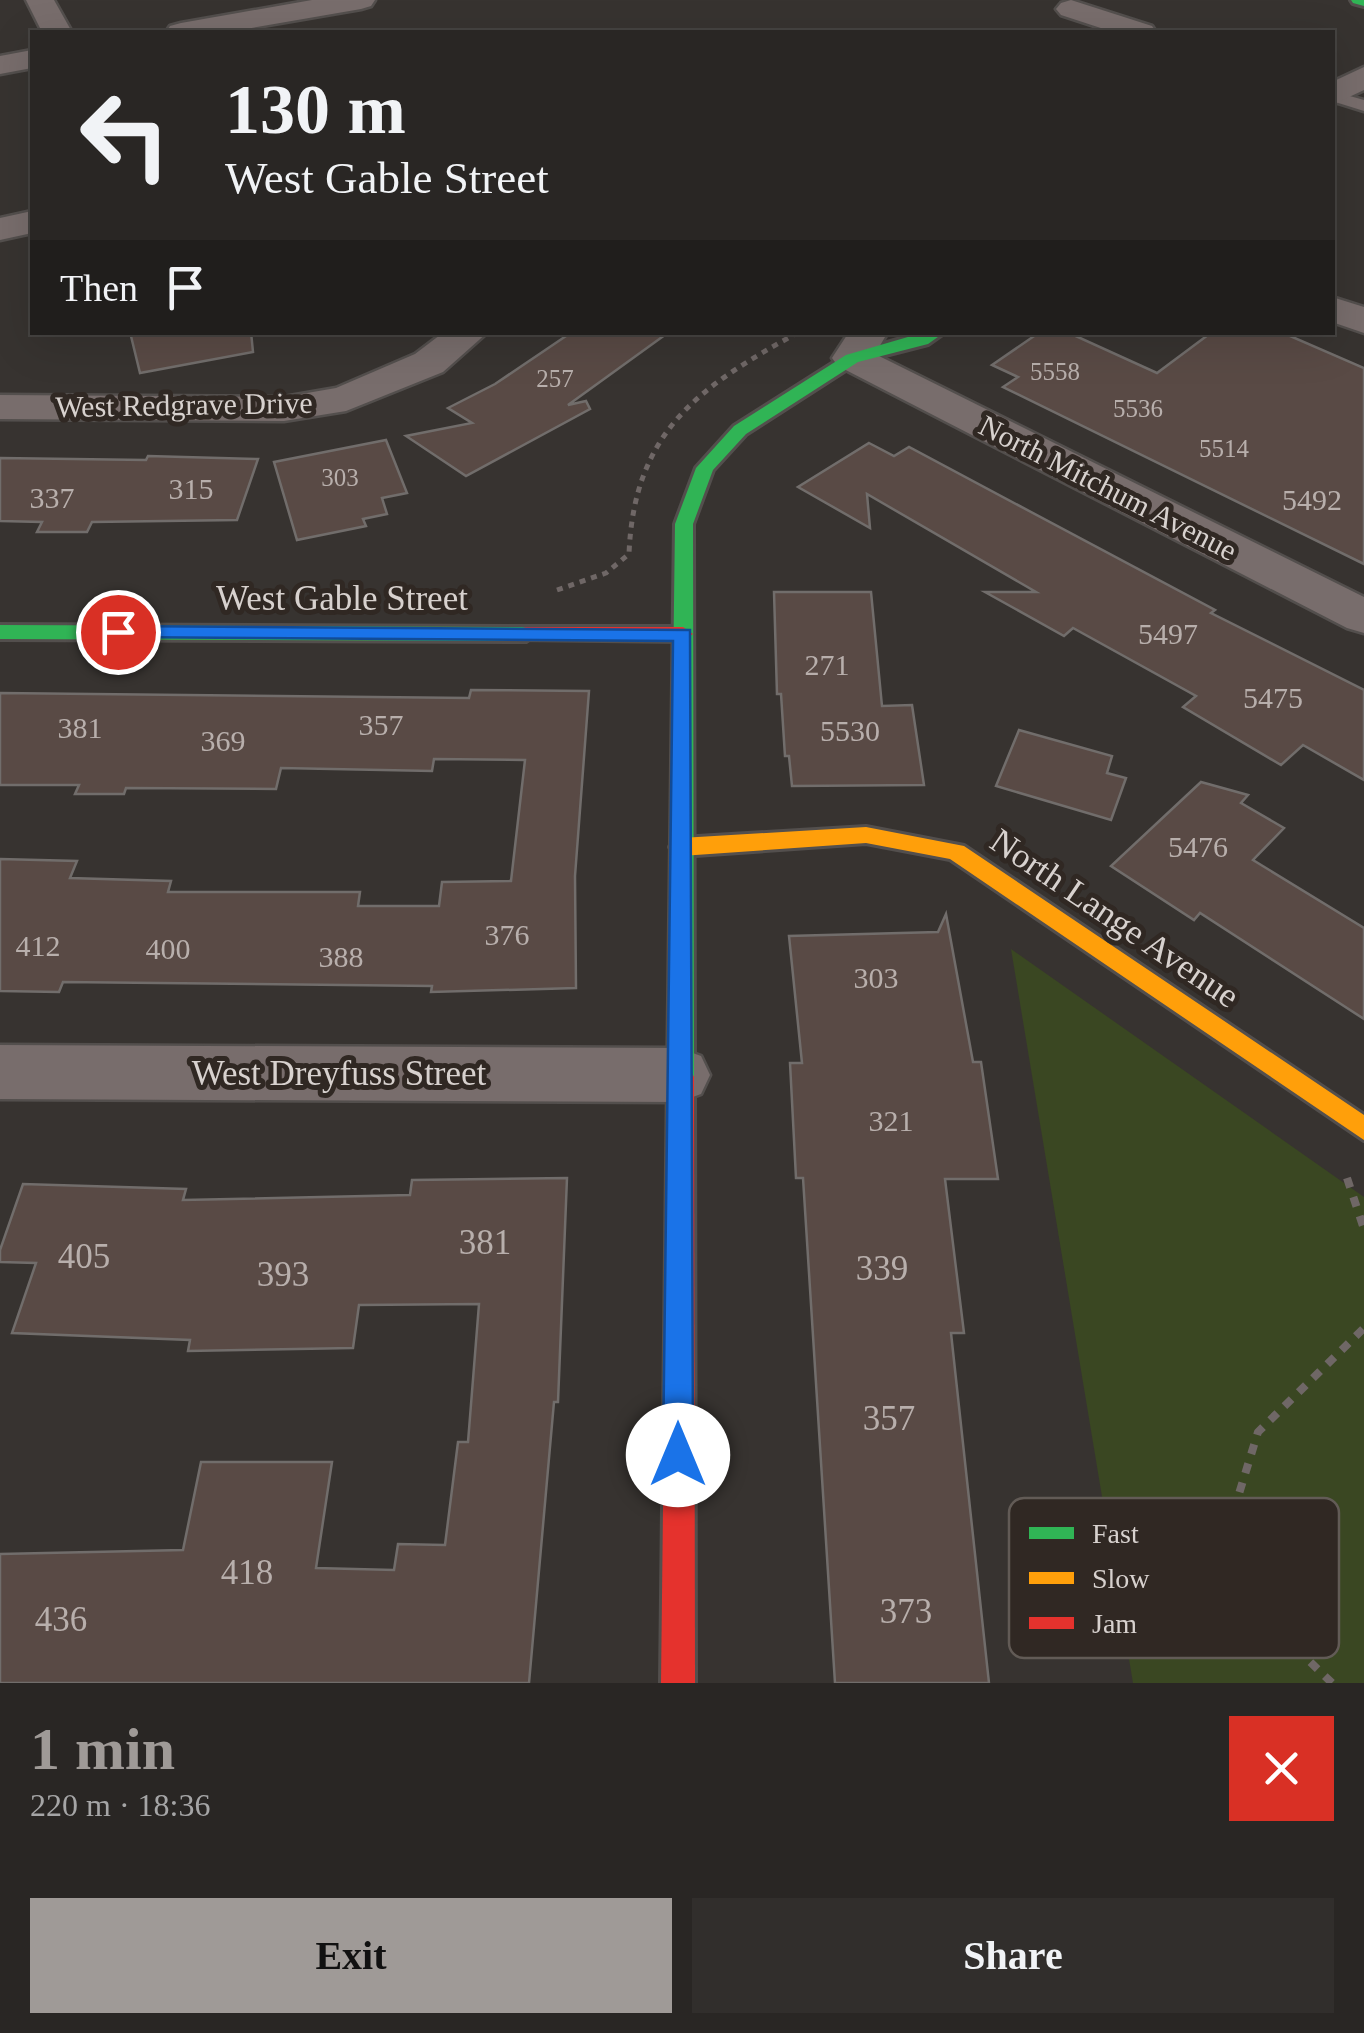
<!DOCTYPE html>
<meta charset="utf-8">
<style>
:root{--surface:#292624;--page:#312e2c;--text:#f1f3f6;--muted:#a5a5a6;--line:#454341;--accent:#9f9a97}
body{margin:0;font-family:Georgia,serif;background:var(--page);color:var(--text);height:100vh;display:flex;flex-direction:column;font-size:38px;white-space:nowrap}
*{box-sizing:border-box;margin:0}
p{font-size:32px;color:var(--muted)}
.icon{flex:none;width:55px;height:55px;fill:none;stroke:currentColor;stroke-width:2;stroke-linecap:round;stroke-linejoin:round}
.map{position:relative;height:1683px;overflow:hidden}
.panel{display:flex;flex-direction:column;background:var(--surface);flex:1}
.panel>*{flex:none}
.banner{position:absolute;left:30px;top:30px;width:1305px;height:305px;border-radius:0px;box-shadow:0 10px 40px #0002,0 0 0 2px var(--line);background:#292624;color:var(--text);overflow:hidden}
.pin{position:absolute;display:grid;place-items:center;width:85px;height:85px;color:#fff;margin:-42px;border:5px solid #fff;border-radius:50%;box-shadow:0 2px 10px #0007}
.me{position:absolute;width:110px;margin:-55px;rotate:0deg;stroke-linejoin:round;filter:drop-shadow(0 0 8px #0008)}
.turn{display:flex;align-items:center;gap:35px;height:210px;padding:0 30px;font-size:45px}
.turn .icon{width:130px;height:130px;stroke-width:2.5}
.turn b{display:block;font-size:70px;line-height:85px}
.then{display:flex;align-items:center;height:95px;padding:0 30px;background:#0003;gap:20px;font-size:38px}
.round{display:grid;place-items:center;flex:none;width:105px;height:105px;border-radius:0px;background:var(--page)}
.headline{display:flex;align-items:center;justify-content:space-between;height:170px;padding:0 30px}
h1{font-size:60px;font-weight:600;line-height:75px;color:var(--accent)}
.primary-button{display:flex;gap:20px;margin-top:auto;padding:20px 30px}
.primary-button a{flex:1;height:115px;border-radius:0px;background:var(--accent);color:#111;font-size:40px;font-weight:600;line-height:115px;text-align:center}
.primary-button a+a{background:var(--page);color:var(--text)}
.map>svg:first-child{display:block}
.green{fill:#3a4722}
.building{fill:#594a45;stroke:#716d6b;stroke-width:2.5}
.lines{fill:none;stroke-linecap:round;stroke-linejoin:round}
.lane-casing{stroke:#534f4d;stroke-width:5}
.street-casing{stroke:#534f4d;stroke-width:5}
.fast-casing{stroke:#534f4d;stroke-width:6}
.slow-casing{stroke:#534f4d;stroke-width:6}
.jam-casing{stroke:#534f4d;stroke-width:6}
.path-far1{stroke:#6f6766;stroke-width:5;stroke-dasharray:6 6;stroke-linecap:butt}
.path{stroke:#6f6766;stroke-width:8;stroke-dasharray:10 10;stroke-linecap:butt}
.lane{fill:#786d6c;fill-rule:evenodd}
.street{fill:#786d6c;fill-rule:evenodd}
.fast{fill:#30b455;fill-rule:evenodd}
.slow{fill:#ff9f0a;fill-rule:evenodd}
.jam{fill:#e5322d;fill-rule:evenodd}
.route{fill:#1a73e8;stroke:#114b97;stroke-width:2.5}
.labels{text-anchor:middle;stroke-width:10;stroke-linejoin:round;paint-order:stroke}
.far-number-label{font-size:25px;fill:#b8afac}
.far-street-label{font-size:30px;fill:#d7d1ce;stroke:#302823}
.number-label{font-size:30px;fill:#b8afac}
.street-label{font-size:35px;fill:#d7d1ce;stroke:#302823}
.near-number-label{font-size:35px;fill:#b8afac}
.key{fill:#302823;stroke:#625b56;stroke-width:2.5}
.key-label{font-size:28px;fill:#d7d1ce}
</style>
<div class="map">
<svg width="1364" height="1683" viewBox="0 0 1364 1683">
<rect width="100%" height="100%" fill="#373330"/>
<path class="green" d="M 1011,949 L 1364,1197 L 1364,1683 L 1133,1683 Z"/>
<g class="building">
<path d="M 130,332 L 251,332 L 253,352 L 140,373 Z"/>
<path d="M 572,332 L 669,332 L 568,405 L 586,401 L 590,409 L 466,476 L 406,436 L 472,423 L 448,408 L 495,384 Z"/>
<path d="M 1040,332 L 1067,332 L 1157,373 L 1212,332 L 1281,332 L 1364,368 L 1364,564 L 1003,387 L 1018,377 L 992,365 Z"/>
<path d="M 386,440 L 407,493 L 382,498 L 387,514 L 363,519 L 366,526 L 297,540 L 274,462 Z"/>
<path d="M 869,443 L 894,456 L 909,447 L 1215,610 L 1211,613 L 1364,690 L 1364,780 L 1303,745 L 1281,765 L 1183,707 L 1196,696 L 1073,628 L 1064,636 L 985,592 L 1036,592 L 867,494 L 870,528 L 798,487 Z"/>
<path d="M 148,456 L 258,459 L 237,520 L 92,522 L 87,532 L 37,532 L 42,522 L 0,521 L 0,458 L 146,460 Z"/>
<path d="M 774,592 L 871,592 L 882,706 L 912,705 L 924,785 L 792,786 L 789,756 L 785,756 L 781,694 L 777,694 Z"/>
<path d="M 471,690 L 589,691 L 575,876 L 576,988 L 431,992 L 432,986 L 63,982 L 59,992 L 0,991 L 0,859 L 77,861 L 70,878 L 171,881 L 168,892 L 360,892 L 358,906 L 439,906 L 442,882 L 511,881 L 525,760 L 434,759 L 432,771 L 281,768 L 276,789 L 126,788 L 124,794 L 75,794 L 79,785 L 0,785 L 0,693 L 469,698 Z"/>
<path d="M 1019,730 L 1112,756 L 1107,773 L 1126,778 L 1111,820 L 996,786 Z"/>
<path d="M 1201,782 L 1248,795 L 1241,803 L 1284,828 L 1253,860 L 1364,928 L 1364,1019 L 1200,913 L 1194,920 L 1111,866 Z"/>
<path d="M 946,914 L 973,1062 L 981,1062 L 998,1179 L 945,1179 L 964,1333 L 951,1333 L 989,1683 L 835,1683 L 803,1178 L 796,1178 L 790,1063 L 802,1063 L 789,936 L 938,932 Z"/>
<path d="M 567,1178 L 558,1402 L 554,1402 L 529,1683 L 0,1683 L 0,1554 L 183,1550 L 201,1462 L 332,1462 L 316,1568 L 394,1570 L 398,1544 L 445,1545 L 458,1442 L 468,1442 L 479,1304 L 359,1305 L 353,1348 L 188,1351 L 190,1340 L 12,1333 L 36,1263 L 0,1262 L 0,1250 L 23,1184 L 186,1189 L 183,1200 L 410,1195 L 412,1180 Z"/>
</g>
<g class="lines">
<defs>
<path id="lane" d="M 1332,91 L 1364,100 L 1364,111 L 1332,101 Z"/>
<g id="street">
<path d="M 26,0 L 54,0 L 72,32 L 42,32 Z"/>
<path d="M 312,0 L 375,0 L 371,6 L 361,9 L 228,32 L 166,32 L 170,26 L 181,23 Z"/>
<path d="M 1071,0 L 1152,26 L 1156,32 L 1113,32 L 1061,15 L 1056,9 L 1061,3 Z"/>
<path d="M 32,50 L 32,68 L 0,74 L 0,56 Z"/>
<path d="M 1364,67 L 1364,90 L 1332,105 L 1332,82 Z"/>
<path d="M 32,211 L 32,233 L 0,240 L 0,218 Z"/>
<path d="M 1332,297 L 1364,307 L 1364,333 L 1332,322 Z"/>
<path d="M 444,332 L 488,332 L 443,372 L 346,411 L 284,421 L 0,419 L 0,395 L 284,397 L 336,388 L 415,354 Z"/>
<path d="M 849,332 L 888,332 L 875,354 L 1364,597 L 1364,633 L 1347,628 L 838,366 L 832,358 Z"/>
<path d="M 0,1045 L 679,1048 L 701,1056 L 710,1075 L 701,1094 L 679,1102 L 0,1099 Z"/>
</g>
<g id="fast">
<path d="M 1351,0 L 1364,0 L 1364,6 L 1353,3 Z"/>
<path d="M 925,332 L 945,332 L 928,344 L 858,362 L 746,434 L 713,470 L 693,524 L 694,1077 L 690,1085 L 681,1088 L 672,1085 L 668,1077 L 675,524 L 696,468 L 734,426 L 846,355 Z"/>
<path d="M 0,625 L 526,627 L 536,634 L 526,641 L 0,639 Z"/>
</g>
<path id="slow" d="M 866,827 L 964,846 L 1364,1115 L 1364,1140 L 950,859 L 866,843 L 681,856 L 673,853 L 670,847 L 673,841 L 681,838 Z"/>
<g id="jam">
<path d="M 526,627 L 683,627 L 693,634 L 683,641 L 519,639 L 516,634 L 519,629 Z"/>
<path d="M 681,1066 L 690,1069 L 694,1077 L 695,1683 L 661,1683 L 668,1077 L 672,1069 Z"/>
</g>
</defs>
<use href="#lane" class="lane-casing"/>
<use href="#street" class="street-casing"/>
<use href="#fast" class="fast-casing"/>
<use href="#slow" class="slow-casing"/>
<use href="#jam" class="jam-casing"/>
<path class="path-far1" d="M 557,590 L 606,573 L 629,554 C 634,431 699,387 799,332"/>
<g class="path">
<path d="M 1347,1178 L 1364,1229"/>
<path d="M 1332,1683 L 1304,1656 L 1245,1560 L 1238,1497 L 1258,1432 L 1364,1328"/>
</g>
<use href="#lane" class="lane"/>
<use href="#street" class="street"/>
<use href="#fast" class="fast"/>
<use href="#slow" class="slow"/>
<use href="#jam" class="jam"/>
</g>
<path class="route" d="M 118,626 L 690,630 L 693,1455 L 689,1466 L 678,1470 L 667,1466 L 663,1455 L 673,641 L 111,637 L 111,628 Z"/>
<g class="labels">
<g class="far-number-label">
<text x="1055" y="380">5558</text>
<text x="555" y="387">257</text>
<text x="1138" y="417">5536</text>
<text x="1224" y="457">5514</text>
<text x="340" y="486">303</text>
</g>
<g class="far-street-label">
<text transform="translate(184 405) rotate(-1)" y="10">West Redgrave Drive</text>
<text transform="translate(1108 488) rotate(27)" y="10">North Mitchum Avenue</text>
</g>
<g class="number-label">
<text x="191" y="499">315</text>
<text x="52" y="508">337</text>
<text x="1312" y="510">5492</text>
<text x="1168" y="644">5497</text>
<text x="827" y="675">271</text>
<text x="1273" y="708">5475</text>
<text x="381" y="735">357</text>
<text x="80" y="738">381</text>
<text x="850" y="741">5530</text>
<text x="223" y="751">369</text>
<text x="1198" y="857">5476</text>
<text x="507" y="945">376</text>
<text x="38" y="956">412</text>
<text x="168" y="959">400</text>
<text x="341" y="967">388</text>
<text x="876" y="988">303</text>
<text x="891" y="1131">321</text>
</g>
<g class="street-label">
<text x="342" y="610">West Gable Street</text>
<text transform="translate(1115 918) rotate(34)" y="12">North Lange Avenue</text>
<text x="339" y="1085">West Dreyfuss Street</text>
</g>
<g class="near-number-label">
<text x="485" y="1254">381</text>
<text x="84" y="1268">405</text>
<text x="882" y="1280">339</text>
<text x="283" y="1286">393</text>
<text x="889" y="1430">357</text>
<text x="247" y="1584">418</text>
<text x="906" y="1623">373</text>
<text x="61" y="1631">436</text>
</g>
</g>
<rect x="1009" y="1498" width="330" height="160" rx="15" class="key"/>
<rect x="1029" y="1527" width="45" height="12" fill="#30b455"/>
<rect x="1029" y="1572" width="45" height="12" fill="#ff9f0a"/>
<rect x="1029" y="1617" width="45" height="12" fill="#e5322d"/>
<g class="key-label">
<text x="1092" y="1543">Fast</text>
<text x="1092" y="1588">Slow</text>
<text x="1092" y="1633">Jam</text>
</g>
</svg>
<div class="pin" style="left:118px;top:632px;background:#d93025"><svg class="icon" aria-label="arrive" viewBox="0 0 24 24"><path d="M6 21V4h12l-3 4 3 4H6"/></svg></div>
<svg class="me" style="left:678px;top:1455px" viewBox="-20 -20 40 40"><circle r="19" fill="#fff"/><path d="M0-13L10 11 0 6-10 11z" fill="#1a73e8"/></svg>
<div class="banner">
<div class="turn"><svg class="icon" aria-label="left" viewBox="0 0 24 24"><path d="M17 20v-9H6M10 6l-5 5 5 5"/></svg><div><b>130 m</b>West Gable Street</div></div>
<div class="then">Then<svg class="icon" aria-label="arrive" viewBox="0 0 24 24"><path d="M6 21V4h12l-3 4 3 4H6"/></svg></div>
</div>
</div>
<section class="panel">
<div class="headline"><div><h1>1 min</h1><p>220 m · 18:36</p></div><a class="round" style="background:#d93025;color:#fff"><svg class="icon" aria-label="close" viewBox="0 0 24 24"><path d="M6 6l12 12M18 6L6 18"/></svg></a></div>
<div class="primary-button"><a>Exit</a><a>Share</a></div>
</section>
